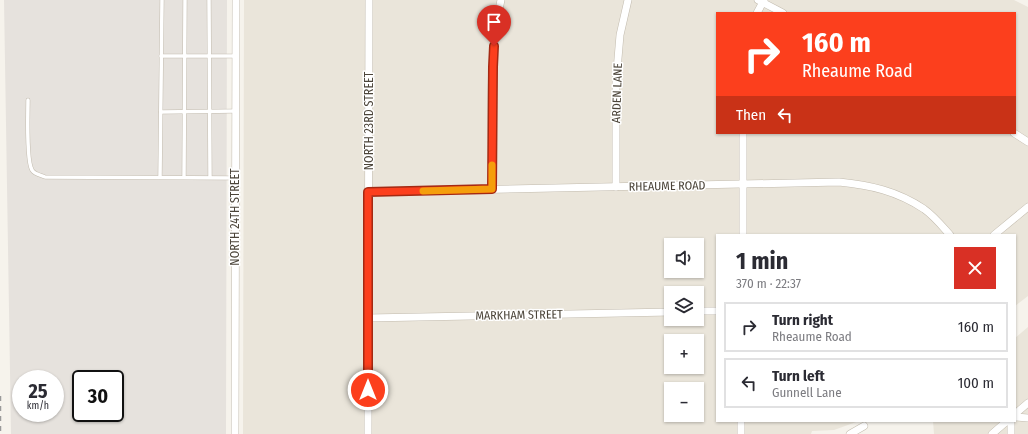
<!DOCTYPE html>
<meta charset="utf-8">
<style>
:root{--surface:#fff;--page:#f2f2f3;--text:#2b2b33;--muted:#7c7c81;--line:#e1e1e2}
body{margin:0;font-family:"Fira Sans Condensed",sans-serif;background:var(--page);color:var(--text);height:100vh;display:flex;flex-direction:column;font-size:15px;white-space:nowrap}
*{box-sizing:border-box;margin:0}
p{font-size:13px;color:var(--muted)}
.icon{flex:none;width:22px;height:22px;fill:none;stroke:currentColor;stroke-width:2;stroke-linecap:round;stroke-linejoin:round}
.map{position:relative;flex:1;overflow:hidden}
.details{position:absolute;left:716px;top:234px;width:300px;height:188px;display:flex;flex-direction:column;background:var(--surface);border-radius:0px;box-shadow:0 1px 3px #0004}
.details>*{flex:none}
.banner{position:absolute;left:716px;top:12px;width:300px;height:122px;border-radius:0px;box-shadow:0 1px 3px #0004;background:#fc3f1d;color:#fff;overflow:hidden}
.tools{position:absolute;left:664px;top:238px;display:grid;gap:8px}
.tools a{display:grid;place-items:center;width:40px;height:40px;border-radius:0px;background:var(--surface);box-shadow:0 1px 3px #0004;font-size:20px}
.speed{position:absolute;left:12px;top:370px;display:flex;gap:8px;font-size:20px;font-weight:700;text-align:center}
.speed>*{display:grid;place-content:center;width:52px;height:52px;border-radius:50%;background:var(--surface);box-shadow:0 1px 3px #0004;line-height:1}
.speed small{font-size:10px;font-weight:400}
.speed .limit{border:2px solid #111;border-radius:6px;background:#fff;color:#111}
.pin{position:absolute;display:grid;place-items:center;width:34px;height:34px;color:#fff;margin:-41px -17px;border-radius:50% 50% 50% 0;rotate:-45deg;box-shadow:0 0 4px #0007}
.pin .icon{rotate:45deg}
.me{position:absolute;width:44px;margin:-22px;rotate:0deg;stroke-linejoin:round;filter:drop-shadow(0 0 3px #0008)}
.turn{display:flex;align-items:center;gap:14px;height:84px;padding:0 20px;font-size:18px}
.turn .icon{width:52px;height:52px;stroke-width:2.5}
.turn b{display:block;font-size:28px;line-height:34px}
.then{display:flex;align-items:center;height:38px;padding:0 20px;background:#0003;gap:8px;font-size:15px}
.round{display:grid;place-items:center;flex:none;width:42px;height:42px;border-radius:0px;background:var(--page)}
.overview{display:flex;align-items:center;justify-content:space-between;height:68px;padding:0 20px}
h1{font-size:24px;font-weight:700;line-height:30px}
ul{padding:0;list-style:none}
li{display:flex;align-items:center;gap:12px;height:50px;margin:0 8px 6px;padding:0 12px;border:2px solid var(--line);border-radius:0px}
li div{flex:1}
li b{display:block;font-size:15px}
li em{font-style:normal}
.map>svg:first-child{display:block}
.residential{fill:#eae5da;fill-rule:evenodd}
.industrial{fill:#e6e2dd;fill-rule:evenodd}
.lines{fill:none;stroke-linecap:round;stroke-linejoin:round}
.lane-casing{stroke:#c2bbae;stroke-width:4.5}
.street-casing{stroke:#c2bbae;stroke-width:8}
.lane{stroke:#fff;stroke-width:3.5}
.street{stroke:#fff;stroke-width:7}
.rail{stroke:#9a9a9a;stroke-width:2.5;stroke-dasharray:5 5;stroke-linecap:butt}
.route-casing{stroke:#a42913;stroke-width:10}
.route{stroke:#fc3f1d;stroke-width:7}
.slow{stroke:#f59e0b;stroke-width:7}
.labels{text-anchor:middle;stroke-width:3;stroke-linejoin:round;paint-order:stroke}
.street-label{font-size:12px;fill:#4b4439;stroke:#fff}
</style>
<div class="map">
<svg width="1028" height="434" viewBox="0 0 1028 434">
<rect width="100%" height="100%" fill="#f6f3ec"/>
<g class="residential">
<path d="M 244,0 L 1014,0 L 1028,7 L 1028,296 L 1015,306 L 1015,235 L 717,235 L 717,421 L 859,421 L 834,430 L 812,431 L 811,434 L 243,434 ZM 717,13 L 1015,13 L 1015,133 L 717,133 ZM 671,245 L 697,245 L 697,271 L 671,271 ZM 671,293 L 697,293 L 697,319 L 671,319 ZM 671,341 L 697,341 L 697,367 L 671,367 ZM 671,389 L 697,389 L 697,415 L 671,415 Z"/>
<path d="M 1028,327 L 1028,434 L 934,434 L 933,421 L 1015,421 L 1015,338 Z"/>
</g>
<path class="industrial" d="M 4,0 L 227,0 L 226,434 L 11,434 ZM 21,379 L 55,379 L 55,413 L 21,413 ZM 81,379 L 115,379 L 115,413 L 81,413 Z"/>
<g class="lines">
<defs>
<g id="lane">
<path d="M 209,0 L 210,177"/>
<path d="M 161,56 L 236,56"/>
<path d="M 28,100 C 28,114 26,160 32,170 C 34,174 40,175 45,177 L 236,178"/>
<path d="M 161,112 L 236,111"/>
<path d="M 160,177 L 162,0"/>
<path d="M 184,177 L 185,0"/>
</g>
<g id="street">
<path d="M 758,0 L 783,13"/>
<path d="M 757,13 L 764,0"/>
<path d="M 1014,133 L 1028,142"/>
<path d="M 616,187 L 616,82 L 620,35 L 628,0"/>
<path d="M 492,189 C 493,129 487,59 501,0"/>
<path d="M 368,192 L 839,182 C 870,185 897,191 924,209 C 934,216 942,226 950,235"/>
<path d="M 743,235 L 743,133"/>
<path d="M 994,235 L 1028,207"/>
<path d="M 697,311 L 717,311"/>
<path d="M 368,318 L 671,312"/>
<path d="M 1015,414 L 1028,403"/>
<path d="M 1015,417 L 1028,418"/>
<path d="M 235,434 L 236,0"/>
<path d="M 368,434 L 369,0"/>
<path d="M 741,434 L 741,421"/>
<path d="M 850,434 L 864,426"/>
<path d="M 992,434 L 1007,421"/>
<path d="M 1011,434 L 1011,421"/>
</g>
</defs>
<use href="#lane" class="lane-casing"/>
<use href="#street" class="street-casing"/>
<use href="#lane" class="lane"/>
<use href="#street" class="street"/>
<path class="rail" d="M 0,396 L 0,434"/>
</g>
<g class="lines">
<defs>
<path id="route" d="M 368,390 L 368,192 L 492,189 L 493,67 L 494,46"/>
</defs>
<use href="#route" class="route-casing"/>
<use href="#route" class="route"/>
<path class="slow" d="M 423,191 L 492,189 L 492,165"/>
</g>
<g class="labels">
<g class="street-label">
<text transform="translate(617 93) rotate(-88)" y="4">ARDEN LANE</text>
<text transform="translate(369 121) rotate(-90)" y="4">NORTH 23RD STREET</text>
<text transform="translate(667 186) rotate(-1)" y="4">RHEAUME ROAD</text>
<text transform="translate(235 217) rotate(-90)" y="4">NORTH 24TH STREET</text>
<text transform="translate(519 315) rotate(-1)" y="4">MARKHAM STREET</text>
</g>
</g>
</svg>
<div class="tools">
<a><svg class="icon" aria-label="sound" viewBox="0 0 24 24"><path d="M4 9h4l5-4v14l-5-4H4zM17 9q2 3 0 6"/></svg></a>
<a><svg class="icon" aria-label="layers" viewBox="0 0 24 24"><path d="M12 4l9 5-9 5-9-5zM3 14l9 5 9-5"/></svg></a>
<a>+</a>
<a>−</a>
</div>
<div class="speed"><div>25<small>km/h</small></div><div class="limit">30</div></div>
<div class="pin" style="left:494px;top:46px;background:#d93025"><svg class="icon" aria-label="arrive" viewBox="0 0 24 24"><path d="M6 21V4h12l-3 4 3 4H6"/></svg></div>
<svg class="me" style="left:368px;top:390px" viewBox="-20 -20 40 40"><circle r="17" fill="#fc3f1d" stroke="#fff" stroke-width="3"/><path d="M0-11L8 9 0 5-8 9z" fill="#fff"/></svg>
<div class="banner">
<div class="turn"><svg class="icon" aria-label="right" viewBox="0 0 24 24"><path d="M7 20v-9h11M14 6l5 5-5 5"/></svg><div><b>160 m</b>Rheaume Road</div></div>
<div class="then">Then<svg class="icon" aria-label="left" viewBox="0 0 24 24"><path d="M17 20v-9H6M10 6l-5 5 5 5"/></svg></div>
</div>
<section class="details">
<div class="overview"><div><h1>1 min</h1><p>370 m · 22:37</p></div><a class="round" style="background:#d93025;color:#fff"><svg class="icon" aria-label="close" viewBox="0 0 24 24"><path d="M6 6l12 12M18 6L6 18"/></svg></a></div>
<ul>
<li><svg class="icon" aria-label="right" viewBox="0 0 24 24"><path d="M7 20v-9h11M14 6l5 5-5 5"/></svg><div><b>Turn right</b><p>Rheaume Road</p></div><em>160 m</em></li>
<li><svg class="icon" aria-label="left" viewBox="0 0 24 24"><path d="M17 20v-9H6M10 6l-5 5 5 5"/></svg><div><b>Turn left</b><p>Gunnell Lane</p></div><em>100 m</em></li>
</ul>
</section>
</div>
